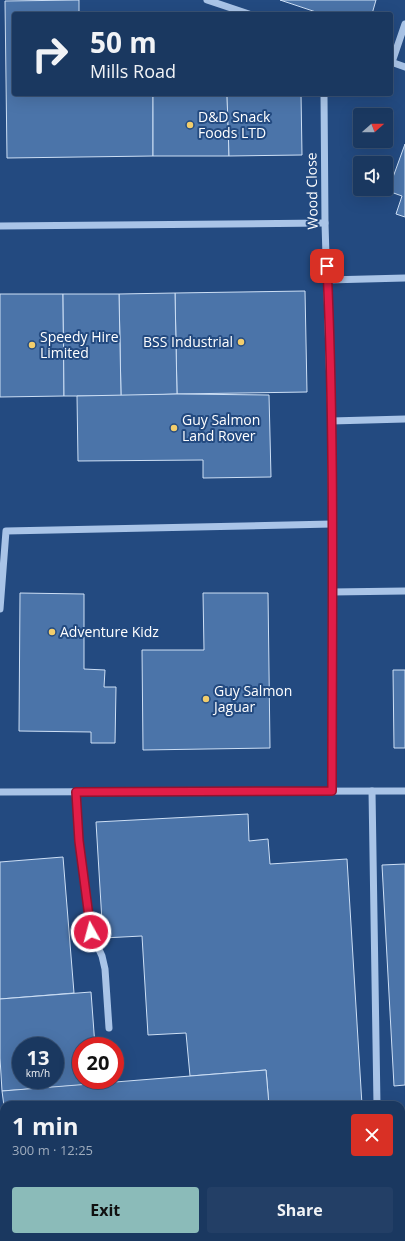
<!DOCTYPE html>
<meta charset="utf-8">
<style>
:root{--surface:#1a3860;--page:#233f66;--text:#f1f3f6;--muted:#9facbd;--line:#385275;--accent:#8bbbb9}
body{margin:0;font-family:"Open Sans",sans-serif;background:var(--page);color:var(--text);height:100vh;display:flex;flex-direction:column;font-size:15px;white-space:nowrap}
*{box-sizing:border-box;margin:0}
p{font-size:13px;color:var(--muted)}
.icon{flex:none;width:22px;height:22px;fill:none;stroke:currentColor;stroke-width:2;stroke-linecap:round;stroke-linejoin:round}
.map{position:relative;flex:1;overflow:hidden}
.panel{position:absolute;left:0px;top:1101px;width:405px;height:140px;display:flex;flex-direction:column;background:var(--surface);border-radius:12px 12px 0 0;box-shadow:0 4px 16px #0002,0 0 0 1px var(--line)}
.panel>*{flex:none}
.guide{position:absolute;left:12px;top:12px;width:381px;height:84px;border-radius:4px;box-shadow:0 4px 16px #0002,0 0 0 1px var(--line);background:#1a3860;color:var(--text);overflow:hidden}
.needle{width:26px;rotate:69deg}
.tools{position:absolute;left:353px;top:108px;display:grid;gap:8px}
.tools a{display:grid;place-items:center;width:40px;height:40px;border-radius:4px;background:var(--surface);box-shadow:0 4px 16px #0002,0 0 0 1px var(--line);font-size:20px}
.speed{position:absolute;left:12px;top:1037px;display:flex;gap:8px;font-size:20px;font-weight:700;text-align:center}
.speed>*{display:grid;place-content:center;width:52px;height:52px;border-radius:50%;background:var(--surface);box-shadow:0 4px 16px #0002,0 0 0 1px var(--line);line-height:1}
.speed small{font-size:10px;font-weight:400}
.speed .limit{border:6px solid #d22;background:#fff;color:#111}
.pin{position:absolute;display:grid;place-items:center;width:34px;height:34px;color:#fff;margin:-17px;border-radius:8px;box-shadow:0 2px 6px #0006}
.me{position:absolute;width:44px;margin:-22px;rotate:353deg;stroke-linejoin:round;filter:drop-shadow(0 0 3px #0008)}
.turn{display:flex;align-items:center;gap:14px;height:84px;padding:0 12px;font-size:18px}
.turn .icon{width:52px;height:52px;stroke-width:2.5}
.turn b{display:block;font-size:28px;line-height:34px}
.round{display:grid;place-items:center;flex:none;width:42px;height:42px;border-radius:4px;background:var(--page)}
.head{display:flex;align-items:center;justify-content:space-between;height:68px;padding:0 12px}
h1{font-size:24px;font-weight:700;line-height:30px}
.cta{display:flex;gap:8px;margin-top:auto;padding:8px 12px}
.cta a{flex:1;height:46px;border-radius:4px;background:var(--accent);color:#111;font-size:16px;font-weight:700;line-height:46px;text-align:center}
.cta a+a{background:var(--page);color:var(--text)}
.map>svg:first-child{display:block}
.building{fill:#4b74a9;stroke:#cddff5;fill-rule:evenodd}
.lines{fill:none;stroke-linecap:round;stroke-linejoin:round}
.minor{stroke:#a9c4e7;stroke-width:7}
.route-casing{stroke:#92132f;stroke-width:10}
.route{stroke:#e11d48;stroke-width:7}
.poi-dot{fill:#f2cd6c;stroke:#234a80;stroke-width:1.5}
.labels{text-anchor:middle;stroke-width:4;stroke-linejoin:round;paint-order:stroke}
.poi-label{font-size:14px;fill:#fff;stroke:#234a80;text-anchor:start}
.street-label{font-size:14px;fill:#fff;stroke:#234a80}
</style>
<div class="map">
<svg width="405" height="1241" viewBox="0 0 405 1241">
<rect width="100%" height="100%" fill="#234a80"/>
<g class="building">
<path d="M 79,0 L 79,14 L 14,14 L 14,94 L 153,94 L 153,156 L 7,158 L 5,1 Z"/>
<path d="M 280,0 L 376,0 L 372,14 L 322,14 Z"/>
<path d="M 153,94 L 227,94 L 229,156 L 153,156 Z"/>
<path d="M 227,94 L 301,94 L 302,155 L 229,156 Z"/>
<path d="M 405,144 L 405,217 L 396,214 L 402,196 L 388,191 Z"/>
<path d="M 305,291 L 307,392 L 177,394 L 175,293 Z"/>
<path d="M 175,293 L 177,394 L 121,396 L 119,294 Z"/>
<path d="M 0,294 L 63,294 L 64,396 L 0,397 Z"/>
<path d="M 63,294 L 119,294 L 121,396 L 64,396 Z"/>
<path d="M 177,394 L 269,395 L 271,477 L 203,478 L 203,460 L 78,461 L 77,396 Z"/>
<path d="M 20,593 L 84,594 L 84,669 L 105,670 L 104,687 L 116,687 L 115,743 L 91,743 L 91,732 L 19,731 Z"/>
<path d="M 203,593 L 268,593 L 270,748 L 143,750 L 142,650 L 204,650 Z"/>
<path d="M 393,670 L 405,670 L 405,748 L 394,748 Z"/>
<path d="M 248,814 L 249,841 L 268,839 L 270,864 L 347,859 L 362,1105 L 269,1105 L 266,1070 L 190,1076 L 186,1033 L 148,1035 L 142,936 L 103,938 L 96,822 Z"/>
<path d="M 63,857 L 74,993 L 0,999 L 0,862 Z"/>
<path d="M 405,864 L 405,1085 L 394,1086 L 382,865 Z"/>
<path d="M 91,992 L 95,1046 L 81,1046 L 81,1080 L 97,1080 L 97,1084 L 2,1091 L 0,1058 L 0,999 ZM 21,1046 L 55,1046 L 55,1080 L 21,1080 Z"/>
<path d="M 266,1070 L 269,1105 L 4,1106 L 2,1091 Z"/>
<rect x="17" y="1237" width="148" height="4"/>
<path d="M 325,1237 L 363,1237 L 364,1241 L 295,1241 Z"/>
</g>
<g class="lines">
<g class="minor">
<path d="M 207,0 L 249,14"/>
<path d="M 391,62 L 405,67"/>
<path d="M 392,62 L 405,24"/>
<path d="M 324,94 L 325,223 L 331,421 L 332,592 L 332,791"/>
<path d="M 0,226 L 325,223"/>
<path d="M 327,280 L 405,278"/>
<path d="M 331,421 L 405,419"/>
<path d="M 332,592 L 405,591"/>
<path d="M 0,609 L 6,531 L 332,524"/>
<path d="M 372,791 L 377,1105"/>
<path d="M 0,792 L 405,791"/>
<path d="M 75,792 L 79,841 L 91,932 L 102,956 L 105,969 L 109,1028"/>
<path d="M 388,1237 L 391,1241"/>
</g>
</g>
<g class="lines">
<defs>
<path id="route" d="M 91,932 L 79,841 L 76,792 L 332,791 C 332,616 335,441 327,266"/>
</defs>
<use href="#route" class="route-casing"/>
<use href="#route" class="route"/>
</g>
<g class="poi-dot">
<circle cx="190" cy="125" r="4"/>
<circle cx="241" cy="342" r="4"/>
<circle cx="32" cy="345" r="4"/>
<circle cx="174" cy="428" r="4"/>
<circle cx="52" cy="632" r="4"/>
<circle cx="206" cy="699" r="4"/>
</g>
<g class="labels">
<g class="poi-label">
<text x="198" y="122">D&amp;D Snack<tspan x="198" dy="16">Foods LTD</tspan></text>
<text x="40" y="342">Speedy Hire<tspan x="40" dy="16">Limited</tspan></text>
<text x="233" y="347" text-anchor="end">BSS Industrial</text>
<text x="182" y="425">Guy Salmon<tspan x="182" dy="16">Land Rover</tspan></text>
<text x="60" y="637">Adventure Kidz</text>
<text x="214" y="696">Guy Salmon<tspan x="214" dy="16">Jaguar</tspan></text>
</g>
<g class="street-label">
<text transform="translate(312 191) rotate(-91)" y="5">Wood Close</text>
</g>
</g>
</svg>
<div class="tools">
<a><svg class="needle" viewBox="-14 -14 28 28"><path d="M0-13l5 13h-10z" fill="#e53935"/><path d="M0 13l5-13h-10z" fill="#9facbd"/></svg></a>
<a><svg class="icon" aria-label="sound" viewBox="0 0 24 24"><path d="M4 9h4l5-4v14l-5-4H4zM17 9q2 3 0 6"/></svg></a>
</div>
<div class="speed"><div>13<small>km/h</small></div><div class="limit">20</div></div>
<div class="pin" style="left:327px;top:266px;background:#d93025"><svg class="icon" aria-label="arrive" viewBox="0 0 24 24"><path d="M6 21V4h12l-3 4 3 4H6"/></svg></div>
<svg class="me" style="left:91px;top:932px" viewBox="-20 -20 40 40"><circle r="17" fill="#e11d48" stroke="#fff" stroke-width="3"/><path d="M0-11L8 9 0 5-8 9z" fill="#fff"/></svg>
<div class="guide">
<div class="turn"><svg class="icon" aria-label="right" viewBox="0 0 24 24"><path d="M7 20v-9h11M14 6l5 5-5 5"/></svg><div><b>50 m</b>Mills Road</div></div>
</div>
<section class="panel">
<div class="head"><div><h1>1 min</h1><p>300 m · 12:25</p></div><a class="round" style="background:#d93025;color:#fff"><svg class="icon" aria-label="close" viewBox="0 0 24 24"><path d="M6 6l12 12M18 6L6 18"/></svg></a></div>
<div class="cta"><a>Exit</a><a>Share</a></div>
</section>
</div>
